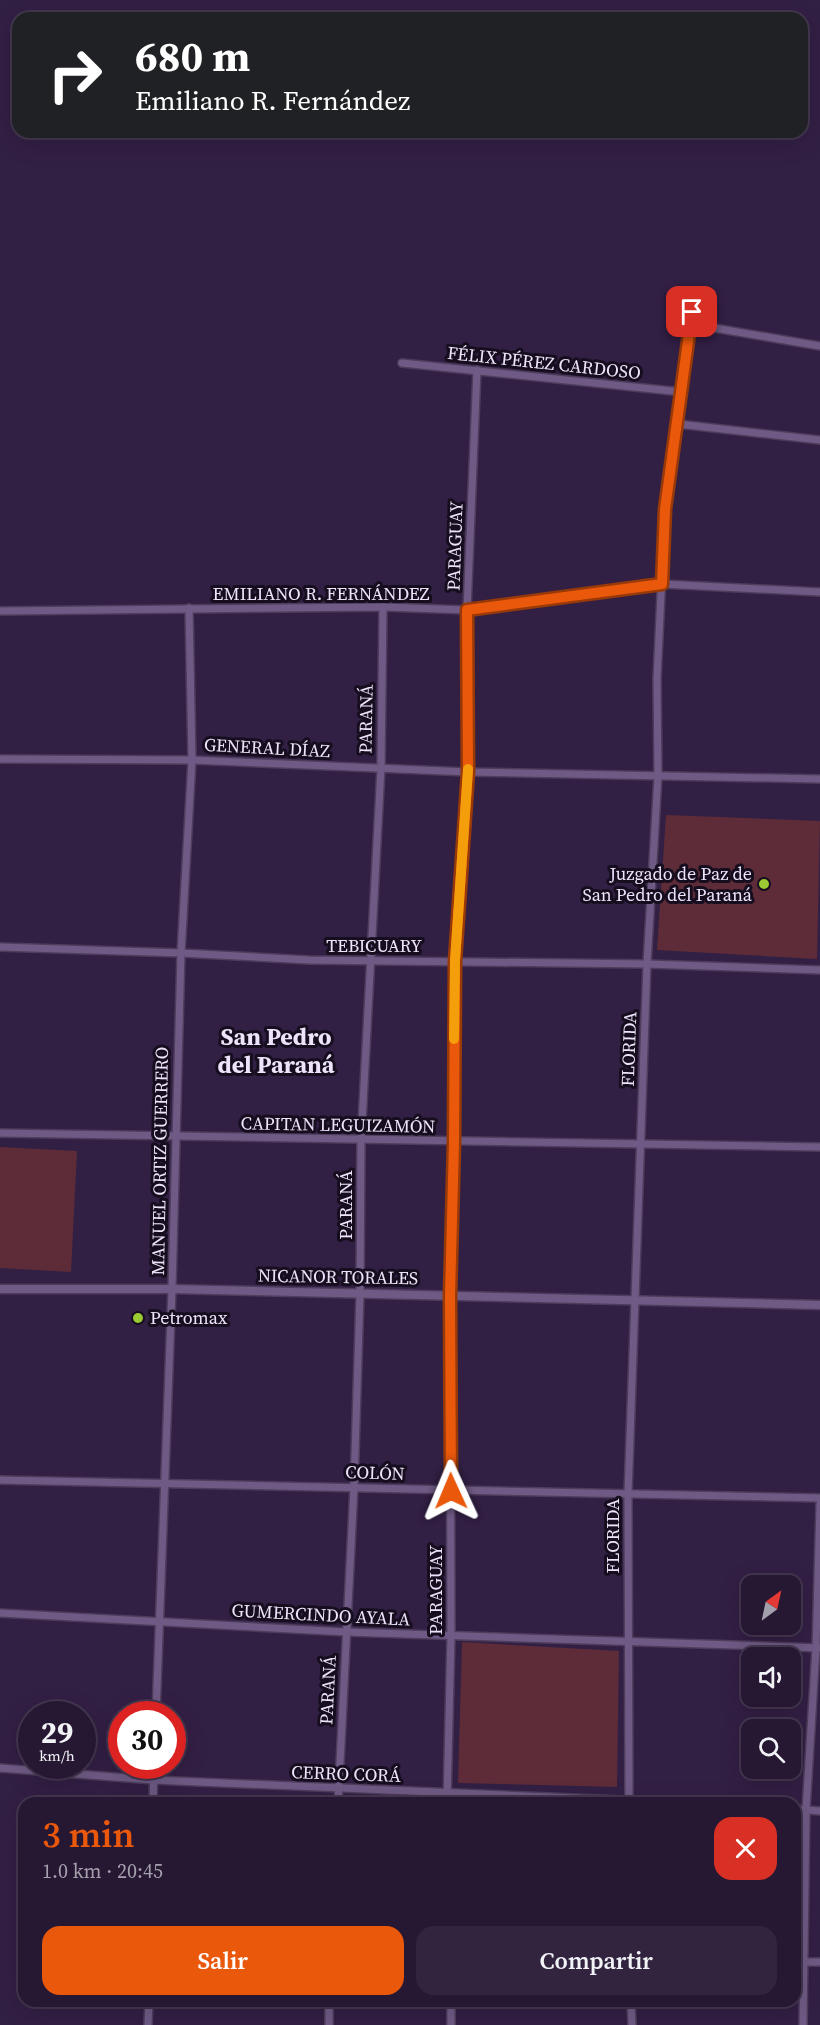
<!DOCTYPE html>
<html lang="es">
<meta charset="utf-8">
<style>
:root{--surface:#261733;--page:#32243f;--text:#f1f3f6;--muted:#a49fac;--line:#42364e;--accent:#ea580c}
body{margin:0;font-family:"Source Serif 4",serif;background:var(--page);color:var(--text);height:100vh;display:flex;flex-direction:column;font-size:22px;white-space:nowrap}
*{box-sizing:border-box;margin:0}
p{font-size:20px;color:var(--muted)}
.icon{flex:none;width:33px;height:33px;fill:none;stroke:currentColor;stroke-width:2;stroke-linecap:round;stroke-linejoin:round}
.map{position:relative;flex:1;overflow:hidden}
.sheet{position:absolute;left:18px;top:1797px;width:783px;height:210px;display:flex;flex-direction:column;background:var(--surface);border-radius:18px;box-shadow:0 6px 24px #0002,0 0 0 2px var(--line)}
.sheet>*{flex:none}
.banner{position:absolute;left:12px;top:12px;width:796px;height:126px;border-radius:18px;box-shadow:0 6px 24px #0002,0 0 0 2px var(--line);background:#202124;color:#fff;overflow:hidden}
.needle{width:39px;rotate:33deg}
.tools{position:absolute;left:741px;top:1575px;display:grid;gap:12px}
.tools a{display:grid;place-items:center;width:60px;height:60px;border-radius:12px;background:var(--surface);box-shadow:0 6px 24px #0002,0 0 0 2px var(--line);font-size:30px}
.speed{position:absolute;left:18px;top:1701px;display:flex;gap:12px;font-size:30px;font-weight:700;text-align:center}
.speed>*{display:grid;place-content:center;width:78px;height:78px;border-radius:50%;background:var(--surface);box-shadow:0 6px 24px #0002,0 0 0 2px var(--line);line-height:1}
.speed small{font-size:15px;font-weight:400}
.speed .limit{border:9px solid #d22;background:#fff;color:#111}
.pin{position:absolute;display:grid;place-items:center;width:51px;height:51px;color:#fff;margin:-26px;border-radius:12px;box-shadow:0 3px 9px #0006}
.me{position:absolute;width:66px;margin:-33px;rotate:359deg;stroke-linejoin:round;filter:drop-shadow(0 0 4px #0008)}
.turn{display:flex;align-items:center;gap:21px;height:126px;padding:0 24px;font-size:27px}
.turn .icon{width:78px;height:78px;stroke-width:2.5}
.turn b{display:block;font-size:42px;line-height:51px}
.round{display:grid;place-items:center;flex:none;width:63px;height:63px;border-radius:18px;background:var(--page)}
.overview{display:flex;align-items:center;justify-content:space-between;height:102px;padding:0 24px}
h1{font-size:36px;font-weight:600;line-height:45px;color:var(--accent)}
.action{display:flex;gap:12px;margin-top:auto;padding:12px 24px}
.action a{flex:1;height:69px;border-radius:18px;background:var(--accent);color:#fff;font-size:24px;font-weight:600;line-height:69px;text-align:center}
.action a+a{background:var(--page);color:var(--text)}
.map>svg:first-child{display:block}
.green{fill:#5d2c38}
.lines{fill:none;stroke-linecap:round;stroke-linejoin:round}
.minor-casing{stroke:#4d3c5b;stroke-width:10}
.tertiary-casing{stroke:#4d3c5b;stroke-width:11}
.minor{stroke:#6e5a84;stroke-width:7}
.tertiary{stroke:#6e5a84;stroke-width:8}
.route-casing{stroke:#983908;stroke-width:15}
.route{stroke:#ea580c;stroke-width:10}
.slow{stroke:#f59e0b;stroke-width:10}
.poi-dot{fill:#9bcb33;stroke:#160e1e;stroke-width:2}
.labels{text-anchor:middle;stroke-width:6;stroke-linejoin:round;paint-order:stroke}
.street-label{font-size:18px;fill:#ede3fb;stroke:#160e1e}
.poi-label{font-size:18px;fill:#ede3fb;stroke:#160e1e;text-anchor:end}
.district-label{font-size:24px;font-weight:bold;fill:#ede3fb;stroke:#160e1e}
</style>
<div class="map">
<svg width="820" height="2025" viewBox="0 0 820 2025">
<rect width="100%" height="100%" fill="#321f44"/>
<g class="green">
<path d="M 666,815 L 820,821 L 817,959 L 657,950 Z"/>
<path d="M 0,1147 L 77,1151 L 71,1272 L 0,1268 Z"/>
<path d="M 462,1642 L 619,1651 L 617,1787 L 458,1783 Z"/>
</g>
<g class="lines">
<defs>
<g id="minor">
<path d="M 691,324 L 820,346"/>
<path d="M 402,363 L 682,392"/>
<path d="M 678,424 L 820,440"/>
<path d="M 0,611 L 383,607 L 467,610 L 662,584 L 820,592"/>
<path d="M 0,759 L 192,760 L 468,772 L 820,779"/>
<path d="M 0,947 L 181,953 L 309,960 L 647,964 L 820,970"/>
<path d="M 0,1133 L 820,1147"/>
<path d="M 0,1480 L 820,1498"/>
<path d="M 0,1613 L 347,1632 L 820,1648"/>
<path d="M 156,1714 L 172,1289 L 181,953 L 192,760 L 189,608"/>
<path d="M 0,1768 L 153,1780 L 690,1803"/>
<path d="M 153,1803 L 154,1766"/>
<path d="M 338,1803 L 354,1487 L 360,1294 L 361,1141 L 381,768 L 383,607"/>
<path d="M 447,1803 L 451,1635 L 450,1296 L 454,1142 L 455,961 L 468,772 L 467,610 L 477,370"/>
<path d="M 629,1803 L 628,1494 L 647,964 L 658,776 L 657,679 L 665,509 L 694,299"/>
<path d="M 795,1809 L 820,1811"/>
<path d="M 805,1962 L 820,1962"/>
<path d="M 451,2001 L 451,2025"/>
<path d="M 631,2001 L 632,2025"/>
<path d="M 148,2025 L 149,2001"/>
<path d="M 329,2025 L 329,2001"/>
<path d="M 803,2025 L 806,1810 L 816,1648 L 820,1504"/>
</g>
<path id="tertiary" d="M 0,1289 L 172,1289 L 820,1305"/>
</defs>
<use href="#minor" class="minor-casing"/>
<use href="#tertiary" class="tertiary-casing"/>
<use href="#minor" class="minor"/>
<use href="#tertiary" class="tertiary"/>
</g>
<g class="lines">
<defs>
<path id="route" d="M 451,1491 L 450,1296 L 454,1142 L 455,961 L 468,772 L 467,610 L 662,584 L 665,509 L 692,312"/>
</defs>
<use href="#route" class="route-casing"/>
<use href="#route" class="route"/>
<path class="slow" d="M 454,1039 L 455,961 L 468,769"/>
</g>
<g class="poi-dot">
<circle cx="764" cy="884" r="6"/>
<circle cx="138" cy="1318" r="6"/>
</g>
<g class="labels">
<g class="street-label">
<text transform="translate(544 363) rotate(6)" y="6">FÉLIX PÉREZ CARDOSO</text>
<text transform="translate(455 546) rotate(-88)" y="6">PARAGUAY</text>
<text x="321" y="600">EMILIANO R. FERNÁNDEZ</text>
<text transform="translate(366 719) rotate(-89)" y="6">PARANÁ</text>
<text transform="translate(267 748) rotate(3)" y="6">GENERAL DÍAZ</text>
<text x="374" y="952">TEBICUARY</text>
<text transform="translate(629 1049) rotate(-88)" y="6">FLORIDA</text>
<text transform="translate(338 1125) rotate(1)" y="6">CAPITAN LEGUIZAMÓN</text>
<text transform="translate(160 1161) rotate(-89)" y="6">MANUEL ORTIZ GUERRERO</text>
<text transform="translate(346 1205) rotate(-90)" y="6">PARANÁ</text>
<text transform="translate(338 1277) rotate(1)" y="6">NICANOR TORALES</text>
<text transform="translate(375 1473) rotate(2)" y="6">COLÓN</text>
<text transform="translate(613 1536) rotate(-90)" y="6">FLORIDA</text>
<text transform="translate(436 1590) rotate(-90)" y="6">PARAGUAY</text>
<text transform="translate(321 1615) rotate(3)" y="6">GUMERCINDO AYALA</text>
<text transform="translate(328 1690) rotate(-87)" y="6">PARANÁ</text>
<text transform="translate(346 1774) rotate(2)" y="6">CERRO CORÁ</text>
</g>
<g class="poi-label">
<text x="752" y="880">Juzgado de Paz de<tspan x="752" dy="21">San Pedro del Paraná</tspan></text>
<text x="150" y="1324" text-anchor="start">Petromax</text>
</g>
<g class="district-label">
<text x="276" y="1045">San Pedro<tspan x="276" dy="28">del Paraná</tspan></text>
</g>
</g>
</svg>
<div class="tools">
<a><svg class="needle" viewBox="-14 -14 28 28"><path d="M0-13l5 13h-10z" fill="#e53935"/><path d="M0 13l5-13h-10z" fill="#a49fac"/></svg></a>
<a><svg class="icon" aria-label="sound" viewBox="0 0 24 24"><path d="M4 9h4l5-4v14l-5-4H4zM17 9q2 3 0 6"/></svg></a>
<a><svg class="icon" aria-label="search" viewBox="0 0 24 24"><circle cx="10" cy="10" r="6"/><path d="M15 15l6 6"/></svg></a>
</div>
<div class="speed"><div>29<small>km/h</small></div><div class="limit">30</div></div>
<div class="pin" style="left:692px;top:312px;background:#d93025"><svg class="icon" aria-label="arrive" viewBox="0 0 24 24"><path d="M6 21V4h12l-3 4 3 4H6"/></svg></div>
<svg class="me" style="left:451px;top:1491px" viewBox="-20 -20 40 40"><path d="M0-17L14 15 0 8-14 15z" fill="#ea580c" stroke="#fff" stroke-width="4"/></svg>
<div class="banner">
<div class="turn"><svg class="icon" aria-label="right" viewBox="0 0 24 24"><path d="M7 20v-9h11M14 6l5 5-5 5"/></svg><div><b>680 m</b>Emiliano R. Fernández</div></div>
</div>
<section class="sheet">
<div class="overview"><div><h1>3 min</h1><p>1.0 km · 20:45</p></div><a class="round" style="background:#d93025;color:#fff"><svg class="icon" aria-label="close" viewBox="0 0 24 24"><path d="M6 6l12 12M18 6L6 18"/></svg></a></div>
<div class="action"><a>Salir</a><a>Compartir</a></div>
</section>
</div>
